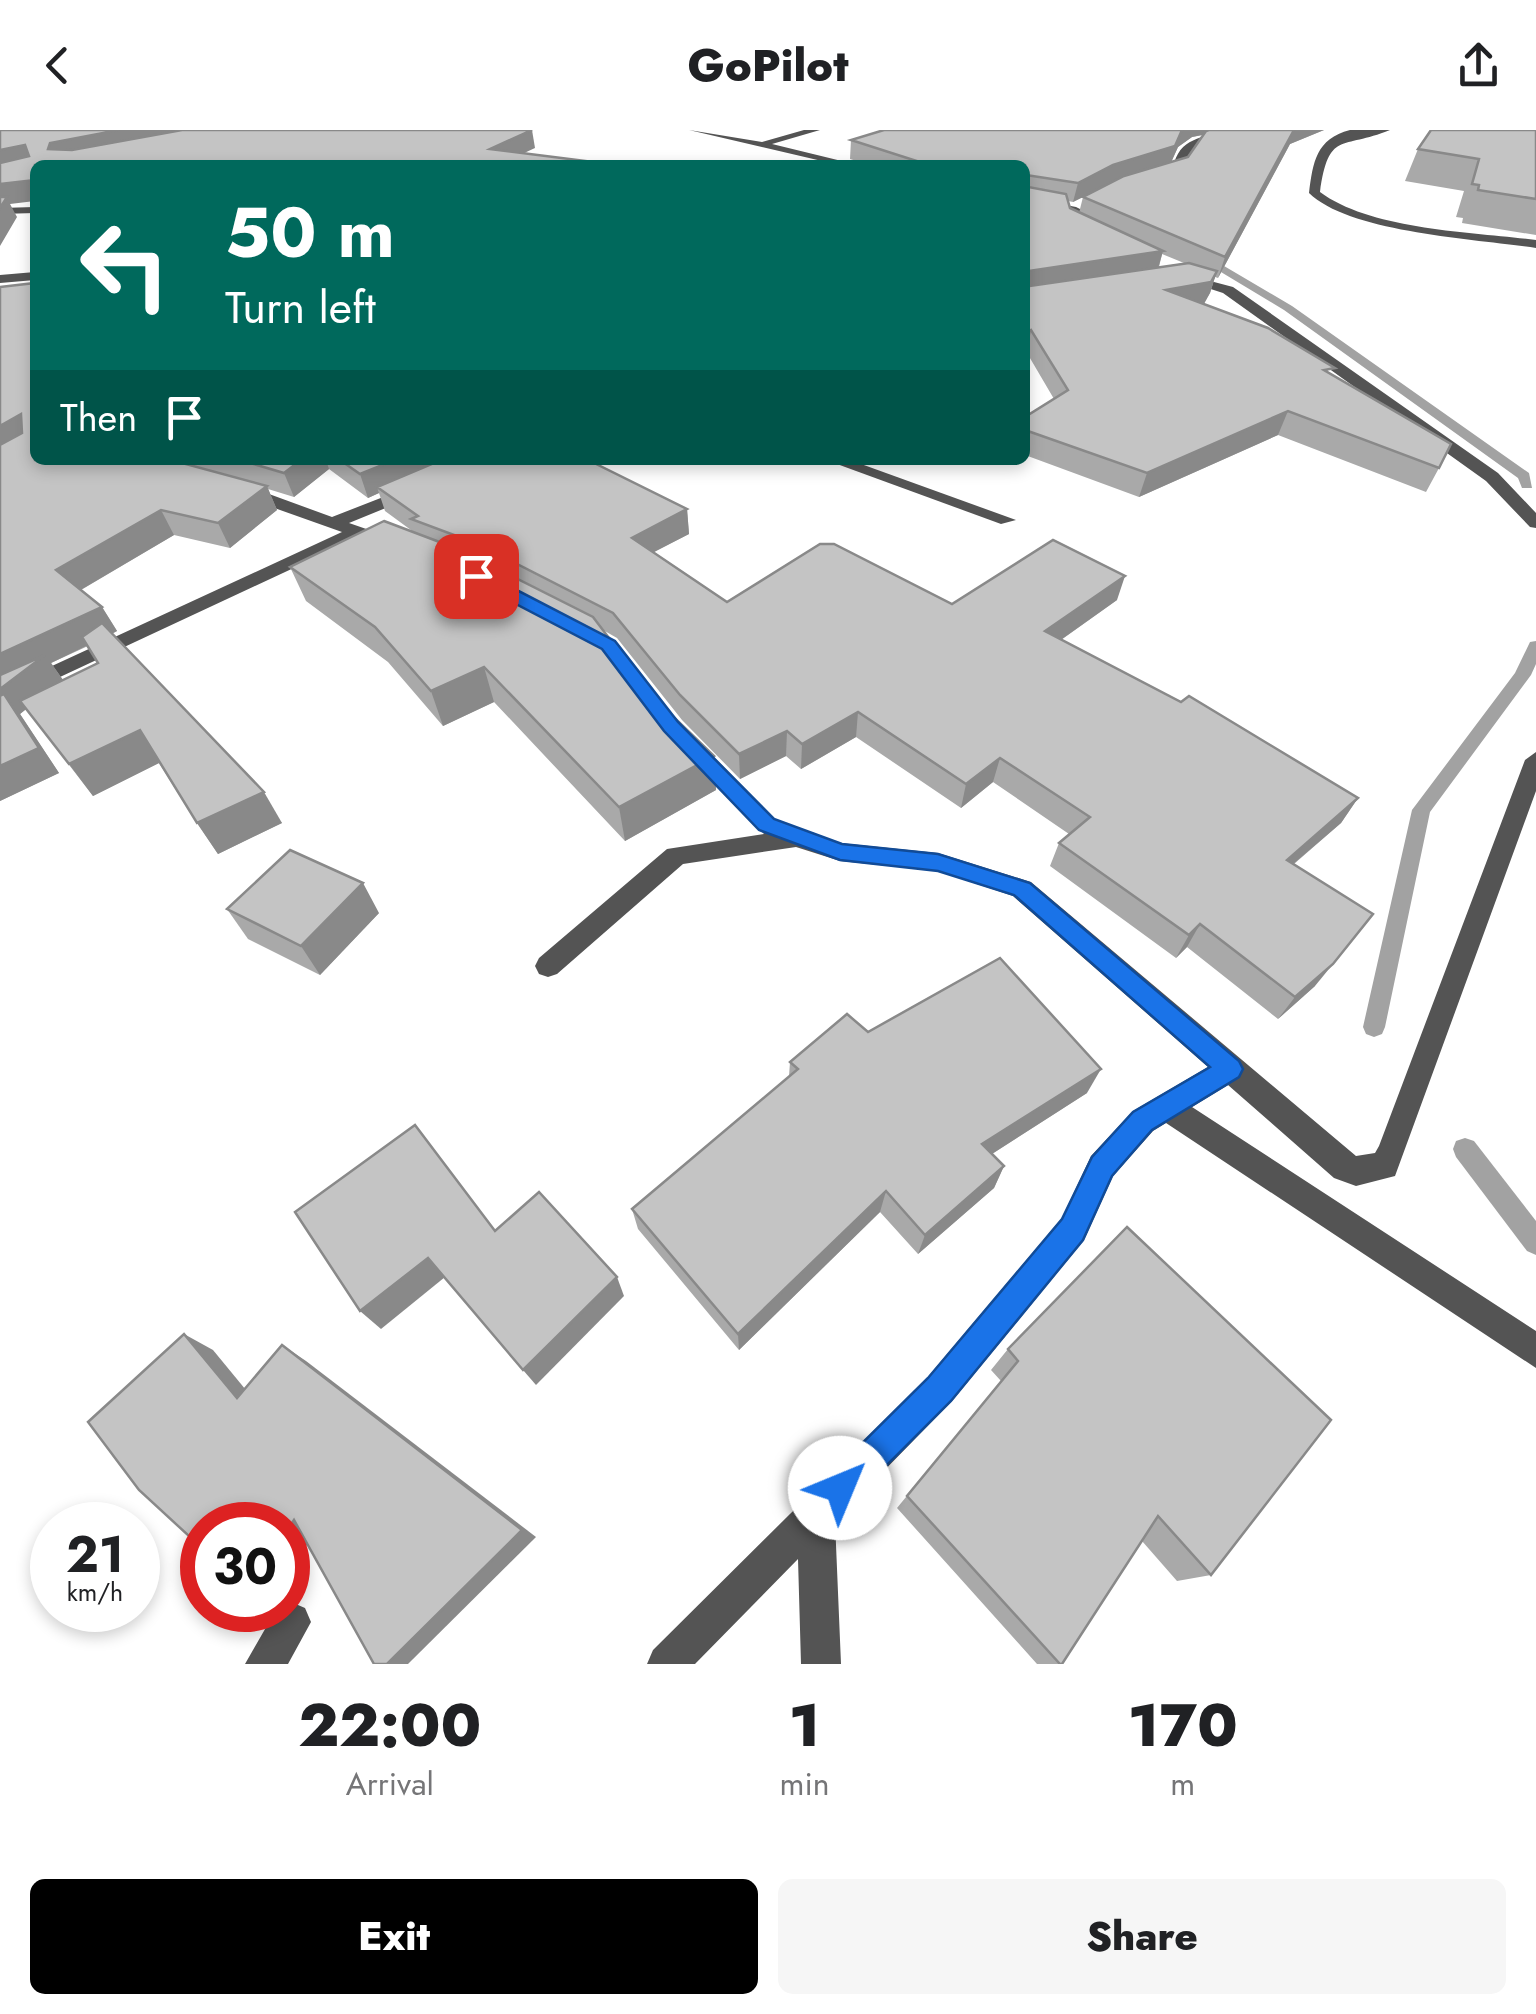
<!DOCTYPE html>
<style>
:root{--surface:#fff;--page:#f6f6f6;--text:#202124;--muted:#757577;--accent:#000}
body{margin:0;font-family:Jost,sans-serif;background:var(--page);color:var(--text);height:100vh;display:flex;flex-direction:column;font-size:38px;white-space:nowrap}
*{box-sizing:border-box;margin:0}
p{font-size:32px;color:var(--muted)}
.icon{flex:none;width:55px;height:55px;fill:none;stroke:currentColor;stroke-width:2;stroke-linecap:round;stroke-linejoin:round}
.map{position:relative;height:1534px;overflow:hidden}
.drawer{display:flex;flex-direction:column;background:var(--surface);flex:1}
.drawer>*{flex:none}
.guide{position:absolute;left:30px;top:30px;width:1000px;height:305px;border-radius:15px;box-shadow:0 5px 15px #0003;background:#00695c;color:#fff;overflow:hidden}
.speed{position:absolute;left:30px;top:1372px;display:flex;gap:20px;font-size:50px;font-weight:700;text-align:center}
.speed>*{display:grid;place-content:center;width:130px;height:130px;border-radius:50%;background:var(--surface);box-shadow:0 5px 15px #0003;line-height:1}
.speed small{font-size:25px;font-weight:400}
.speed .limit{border:15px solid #d22;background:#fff;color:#111}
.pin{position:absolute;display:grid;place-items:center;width:85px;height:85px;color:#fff;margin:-42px;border-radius:20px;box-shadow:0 5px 15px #0006}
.me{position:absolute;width:110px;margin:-55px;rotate:45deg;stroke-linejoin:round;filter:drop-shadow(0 0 8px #0008)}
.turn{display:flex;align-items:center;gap:35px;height:210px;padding:0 30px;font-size:45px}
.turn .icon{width:130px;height:130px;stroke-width:2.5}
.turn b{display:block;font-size:70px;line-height:85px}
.then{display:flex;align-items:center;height:95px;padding:0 30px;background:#0003;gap:20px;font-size:38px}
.eta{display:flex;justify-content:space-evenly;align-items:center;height:170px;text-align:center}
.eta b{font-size:60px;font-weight:800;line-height:70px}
.button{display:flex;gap:20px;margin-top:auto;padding:20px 30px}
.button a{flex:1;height:115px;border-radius:15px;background:var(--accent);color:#fff;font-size:40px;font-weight:800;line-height:115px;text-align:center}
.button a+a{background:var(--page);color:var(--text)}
header{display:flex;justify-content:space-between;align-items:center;height:130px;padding:0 30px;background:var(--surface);font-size:45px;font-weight:800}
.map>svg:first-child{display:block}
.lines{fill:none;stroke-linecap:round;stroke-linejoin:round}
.stream{fill:#a2a2a2;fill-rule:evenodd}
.minor{fill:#545454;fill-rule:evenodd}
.wall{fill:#a9a9a9;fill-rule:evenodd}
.shaded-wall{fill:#898989}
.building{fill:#c4c4c4;stroke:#898989;stroke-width:2.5}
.route{fill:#1a73e8;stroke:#114b97;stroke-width:2.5}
</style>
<header><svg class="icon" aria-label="back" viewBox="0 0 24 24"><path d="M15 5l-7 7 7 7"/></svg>GoPilot<svg class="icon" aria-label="share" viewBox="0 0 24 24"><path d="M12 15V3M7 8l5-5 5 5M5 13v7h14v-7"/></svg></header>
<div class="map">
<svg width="1536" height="1534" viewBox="0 0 1536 1534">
<rect width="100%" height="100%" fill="#fff"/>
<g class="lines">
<g class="stream">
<path d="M 1196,123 L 1202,123 L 1292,176 L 1529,343 L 1532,358 L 1522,358 L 1518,348 L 1284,180 L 1196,127 Z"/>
<path d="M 1536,511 L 1536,534 L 1531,545 L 1430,682 L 1385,897 L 1382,904 L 1374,907 L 1366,904 L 1363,897 L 1412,680 L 1515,543 L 1530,512 Z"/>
<path d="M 1465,1008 L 1474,1011 L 1536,1091 L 1536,1125 L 1527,1121 L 1456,1027 L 1453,1019 L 1456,1011 Z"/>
</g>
<g class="minor">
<path d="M 689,0 L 762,12 L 804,0 L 820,0 L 772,14 L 858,35 L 839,35 Z"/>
<path d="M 1229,0 L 1244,0 C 1213,16 1193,4 1182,42 L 1161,48 L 1156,45 L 1173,38 C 1179,7 1202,8 1229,0 Z"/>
<path d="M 1350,0 L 1390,0 C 1341,20 1329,0 1320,62 C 1371,100 1473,102 1536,110 L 1536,118 C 1478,109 1350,103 1309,63 C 1313,32 1316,9 1350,0 Z"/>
<path d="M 1025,67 L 1076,77 L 1082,80 L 1076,83 L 1025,73 Z"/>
<path d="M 35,77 L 35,83 L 0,84 L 0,78 Z"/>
<path d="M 35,142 L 35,150 L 0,153 L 0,145 Z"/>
<path d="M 1180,143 L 1233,157 L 1498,343 L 1536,383 L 1536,398 L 1530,397 L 1486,351 L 1223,163 L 1180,149 Z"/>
<path d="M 826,330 L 850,330 L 1016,390 L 1001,394 Z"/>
<path d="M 414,355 L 420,356 L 420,364 L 349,393 L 398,410 L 398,418 L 358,408 L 0,575 L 0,560 L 342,402 L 235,364 L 235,356 L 247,356 L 332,387 Z"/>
<path d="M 694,612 L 702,615 L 775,689 L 804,702 L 840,713 L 938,723 L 1031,752 L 1356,1026 L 1375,1023 L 1379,1016 L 1525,630 L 1536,622 L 1536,661 L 1395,1046 L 1356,1056 L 1334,1048 L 1228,955 L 1192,977 L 1536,1201 L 1536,1238 L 1166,993 L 1153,1001 L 1113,1046 L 1084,1110 L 952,1271 L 835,1391 L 841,1534 L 801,1534 L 798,1429 L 695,1534 L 647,1534 L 653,1520 L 928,1247 L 1062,1088 L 1091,1026 L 1133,981 L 1208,937 L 1013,766 L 938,741 L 840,731 L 796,717 L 683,734 L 557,844 L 548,847 L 539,844 L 535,836 L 539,828 L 667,719 L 764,704 L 686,625 L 683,620 L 686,615 Z"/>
<path d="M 291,1472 L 305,1478 L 311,1492 L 288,1534 L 245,1534 L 276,1480 L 288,1480 Z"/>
</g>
</g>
<g class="wall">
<path d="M 884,0 L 1324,0 L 1290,14 L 1218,148 L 1215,147 L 1210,163 L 1203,174 L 1332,244 L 1439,338 L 1426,362 L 1278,305 L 1139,367 L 1025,325 L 1025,287 L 1054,269 L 1027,223 L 1025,35 L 870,35 L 850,29 L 851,10 ZM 1203,5 L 1188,27 L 1171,32 L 1178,17 L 1192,7 ZM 1083,67 L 1079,83 L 1070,78 L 1068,71 L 1073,72 ZM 1162,124 L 1184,133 L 1159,137 Z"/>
<path d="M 1536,0 L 1536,105 L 1462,93 L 1463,88 L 1456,87 L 1464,61 L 1405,51 L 1418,19 Z"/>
<path d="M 0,157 L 35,330 L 588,330 L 687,379 L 689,404 L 653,422 L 727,472 L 952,474 L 1117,470 L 1061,510 L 1358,668 L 1341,693 L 1294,734 L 1315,856 L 1278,889 L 1187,817 L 1176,828 L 1050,736 L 1059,713 L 1069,704 L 993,652 L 961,678 L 856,607 L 801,639 L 786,626 L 740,649 L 682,590 L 617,508 L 603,500 L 656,570 L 714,626 L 716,660 L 625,711 L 494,572 L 443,596 L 388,532 L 306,471 L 290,437 L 415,403 L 385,381 L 379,363 L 368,368 L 329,339 L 294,367 L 268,359 L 277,380 L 230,418 L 174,405 L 81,460 L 102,477 L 117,501 L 112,504 L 282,693 L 218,724 L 197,693 L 159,633 L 93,666 L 26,579 L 20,584 L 59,643 L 0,671 ZM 88,516 L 98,533 L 63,550 L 51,533 Z"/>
<path d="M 227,779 L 379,783 L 320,845 L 248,809 Z"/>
<path d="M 868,902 L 1087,963 L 992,1024 L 1004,1036 L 994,1058 L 918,1124 L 880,1082 L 739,1220 L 638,1099 L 632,1079 L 789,946 L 790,932 Z"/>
<path d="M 1008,1219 L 1211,1445 L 1177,1451 L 1142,1411 L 1062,1534 L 1037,1534 L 897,1378 L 1001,1251 L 991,1240 Z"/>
</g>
<g class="shaded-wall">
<path d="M 119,0 L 220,0 L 58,31 L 48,19 L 50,13 Z"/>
<path d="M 532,0 L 535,18 L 498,35 L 490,19 Z"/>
<path d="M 1182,0 L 1226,0 L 1192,7 L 1178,17 L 1170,35 L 1109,54 L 1073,72 L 1078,53 Z"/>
<path d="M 1294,0 L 1324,0 L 1290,14 L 1218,148 L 1225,127 Z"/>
<path d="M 25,15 L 34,33 L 0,40 L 0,20 Z"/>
<path d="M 35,50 L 35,71 L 10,74 L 17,87 L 0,116 L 0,54 Z"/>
<path d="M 1163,121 L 1157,142 L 1025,162 L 1025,154 L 1028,141 Z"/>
<path d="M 1217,141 L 1210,163 L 1204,174 L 1166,160 Z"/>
<path d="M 1031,200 L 1027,223 L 1025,224 L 1025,204 Z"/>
<path d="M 1288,281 L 1278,305 L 1139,367 L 1147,343 Z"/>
<path d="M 21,284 L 35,306 L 0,328 L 0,296 Z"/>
<path d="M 301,330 L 326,330 L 329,339 L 294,367 L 284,343 Z"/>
<path d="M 395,330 L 461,330 L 377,357 L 379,363 L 368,368 L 360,344 Z"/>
<path d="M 267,356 L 277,380 L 230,418 L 218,393 Z"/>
<path d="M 687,379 L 689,404 L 635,432 L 632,408 Z"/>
<path d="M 161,380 L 174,405 L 72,465 L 56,440 Z"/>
<path d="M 1125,446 L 1117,470 L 1038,526 L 1045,501 Z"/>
<path d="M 102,477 L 117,501 L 51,533 L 63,550 L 20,584 L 59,643 L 0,671 L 0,524 Z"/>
<path d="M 484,537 L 494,572 L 443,596 L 431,561 Z"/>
<path d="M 858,582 L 856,607 L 801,639 L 802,614 Z"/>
<path d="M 140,600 L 161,632 L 93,666 L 69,634 Z"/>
<path d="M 787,601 L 786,626 L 740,649 L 739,624 Z"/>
<path d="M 714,626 L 716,660 L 625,711 L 619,677 Z"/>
<path d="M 1000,628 L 993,652 L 961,678 L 966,654 Z"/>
<path d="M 264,662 L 282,693 L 218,724 L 197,693 Z"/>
<path d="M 1358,668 L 1341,693 L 1271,753 L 1287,730 Z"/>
<path d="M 363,753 L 379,783 L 320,845 L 301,816 Z"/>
<path d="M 1200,794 L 1187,817 L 1176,828 L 1189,805 Z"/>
<path d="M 1333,834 L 1315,856 L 1278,889 L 1295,867 Z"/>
<path d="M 1101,939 L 1087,963 L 973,1036 L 982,1014 Z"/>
<path d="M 1004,1036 L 994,1058 L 918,1124 L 925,1105 Z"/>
<path d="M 886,1061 L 880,1082 L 739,1220 L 738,1204 Z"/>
<path d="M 428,1128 L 445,1147 L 381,1199 L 360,1181 Z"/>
<path d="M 617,1147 L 624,1166 L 536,1255 L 523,1240 Z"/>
<path d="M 184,1204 L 213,1220 L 264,1282 L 237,1268 Z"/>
<path d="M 282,1215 L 306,1231 L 536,1407 L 408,1534 L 387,1534 Z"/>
<path d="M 294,1390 L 320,1397 L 288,1441 L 288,1399 Z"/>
</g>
<g class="building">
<path d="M 0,0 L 119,0 L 50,13 L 48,19 L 72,20 L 182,0 L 532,0 L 490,19 L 617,35 L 35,35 L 35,50 L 0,54 L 0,33 L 29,26 L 25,15 L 0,20 Z"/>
<path d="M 884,0 L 1182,0 L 1175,16 L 1113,35 L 1078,53 L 1026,45 L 1028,57 L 1066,64 L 1070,78 L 1163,121 L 1028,141 L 1025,152 L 1030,156 L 1189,133 L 1217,141 L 1211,152 L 1166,160 L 1268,198 L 1335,238 L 1324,240 L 1451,314 L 1439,338 L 1288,281 L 1147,343 L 1025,300 L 1025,287 L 1068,260 L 1031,200 L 1025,204 L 1025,35 L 929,35 L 851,10 Z"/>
<path d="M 1209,0 L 1294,0 L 1225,127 L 1083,67 L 1124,46 L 1188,27 L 1206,1 Z"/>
<path d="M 1431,0 L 1536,0 L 1536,69 L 1478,60 L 1479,55 L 1472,54 L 1479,29 L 1418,19 Z"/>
<path d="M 0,67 L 7,67 L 0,78 Z"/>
<path d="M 35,153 L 35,330 L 171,330 L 267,356 L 218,393 L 161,380 L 56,440 L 102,477 L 0,524 L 0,315 L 22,303 L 21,284 L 0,296 L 0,157 Z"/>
<path d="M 240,330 L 301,330 L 284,343 Z"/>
<path d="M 340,330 L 395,330 L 360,344 Z"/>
<path d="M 441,330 L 588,330 L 687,379 L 632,408 L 727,472 L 820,414 L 834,414 L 952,474 L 1053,410 L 1125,446 L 1045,501 L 1181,572 L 1189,566 L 1358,668 L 1287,730 L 1373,784 L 1333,834 L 1295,867 L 1200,794 L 1189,805 L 1059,713 L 1090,687 L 1000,628 L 966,654 L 858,582 L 802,614 L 787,601 L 739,624 L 680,565 L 613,483 L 478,414 L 411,389 L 418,386 L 377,357 Z"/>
<path d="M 384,391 L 458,419 L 593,487 L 656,570 L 714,626 L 619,677 L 484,537 L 431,561 L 375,497 L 290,437 Z"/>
<path d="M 102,493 L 264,662 L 197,693 L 140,600 L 69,634 L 20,571 L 98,533 L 82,507 Z"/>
<path d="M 45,525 L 0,559 L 0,545 Z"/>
<path d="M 4,564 L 39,618 L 0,636 L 0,566 Z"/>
<path d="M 290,720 L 363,753 L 301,816 L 227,779 Z"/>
<path d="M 1000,828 L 1101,939 L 982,1014 L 1004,1036 L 925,1105 L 886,1061 L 738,1204 L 632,1079 L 798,939 L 790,932 L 847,884 L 868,902 Z"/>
<path d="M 415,995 L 495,1101 L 539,1062 L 617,1147 L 523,1240 L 428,1128 L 360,1181 L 295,1082 Z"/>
<path d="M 1127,1097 L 1331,1290 L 1211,1445 L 1158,1386 L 1062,1534 L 1060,1534 L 907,1366 L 1018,1231 L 1008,1219 Z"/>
<path d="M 184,1204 L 237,1268 L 282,1215 L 522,1400 L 387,1534 L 374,1534 L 294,1390 L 288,1399 L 288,1395 L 202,1395 L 202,1418 L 139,1360 L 88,1292 Z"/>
</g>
<path class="route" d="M 470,442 L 482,442 L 615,511 L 678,592 L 774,689 L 842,714 L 938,724 L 1030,753 L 1239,931 L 1243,939 L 1239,947 L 1152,1000 L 1112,1046 L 1083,1110 L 951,1271 L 852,1370 L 840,1375 L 829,1370 L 824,1358 L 829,1346 L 928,1248 L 1062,1089 L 1092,1027 L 1133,982 L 1210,937 L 1014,765 L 938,741 L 840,730 L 759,700 L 664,601 L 602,519 L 470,450 Z"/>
</svg>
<div class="speed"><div>21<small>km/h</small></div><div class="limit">30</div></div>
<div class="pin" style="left:476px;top:446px;background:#d93025"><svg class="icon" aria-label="arrive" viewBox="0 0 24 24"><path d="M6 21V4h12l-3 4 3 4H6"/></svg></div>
<svg class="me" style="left:840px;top:1358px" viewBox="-20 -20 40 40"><circle r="19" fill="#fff"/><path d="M0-13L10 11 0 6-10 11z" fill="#1a73e8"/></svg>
<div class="guide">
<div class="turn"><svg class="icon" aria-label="left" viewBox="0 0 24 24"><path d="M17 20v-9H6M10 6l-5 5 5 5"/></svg><div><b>50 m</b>Turn left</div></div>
<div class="then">Then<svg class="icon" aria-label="arrive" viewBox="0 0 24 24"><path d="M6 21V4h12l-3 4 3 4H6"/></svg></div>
</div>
</div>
<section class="drawer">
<div class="eta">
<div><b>22:00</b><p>Arrival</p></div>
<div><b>1</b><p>min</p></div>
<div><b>170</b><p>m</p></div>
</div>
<div class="button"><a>Exit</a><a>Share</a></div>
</section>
